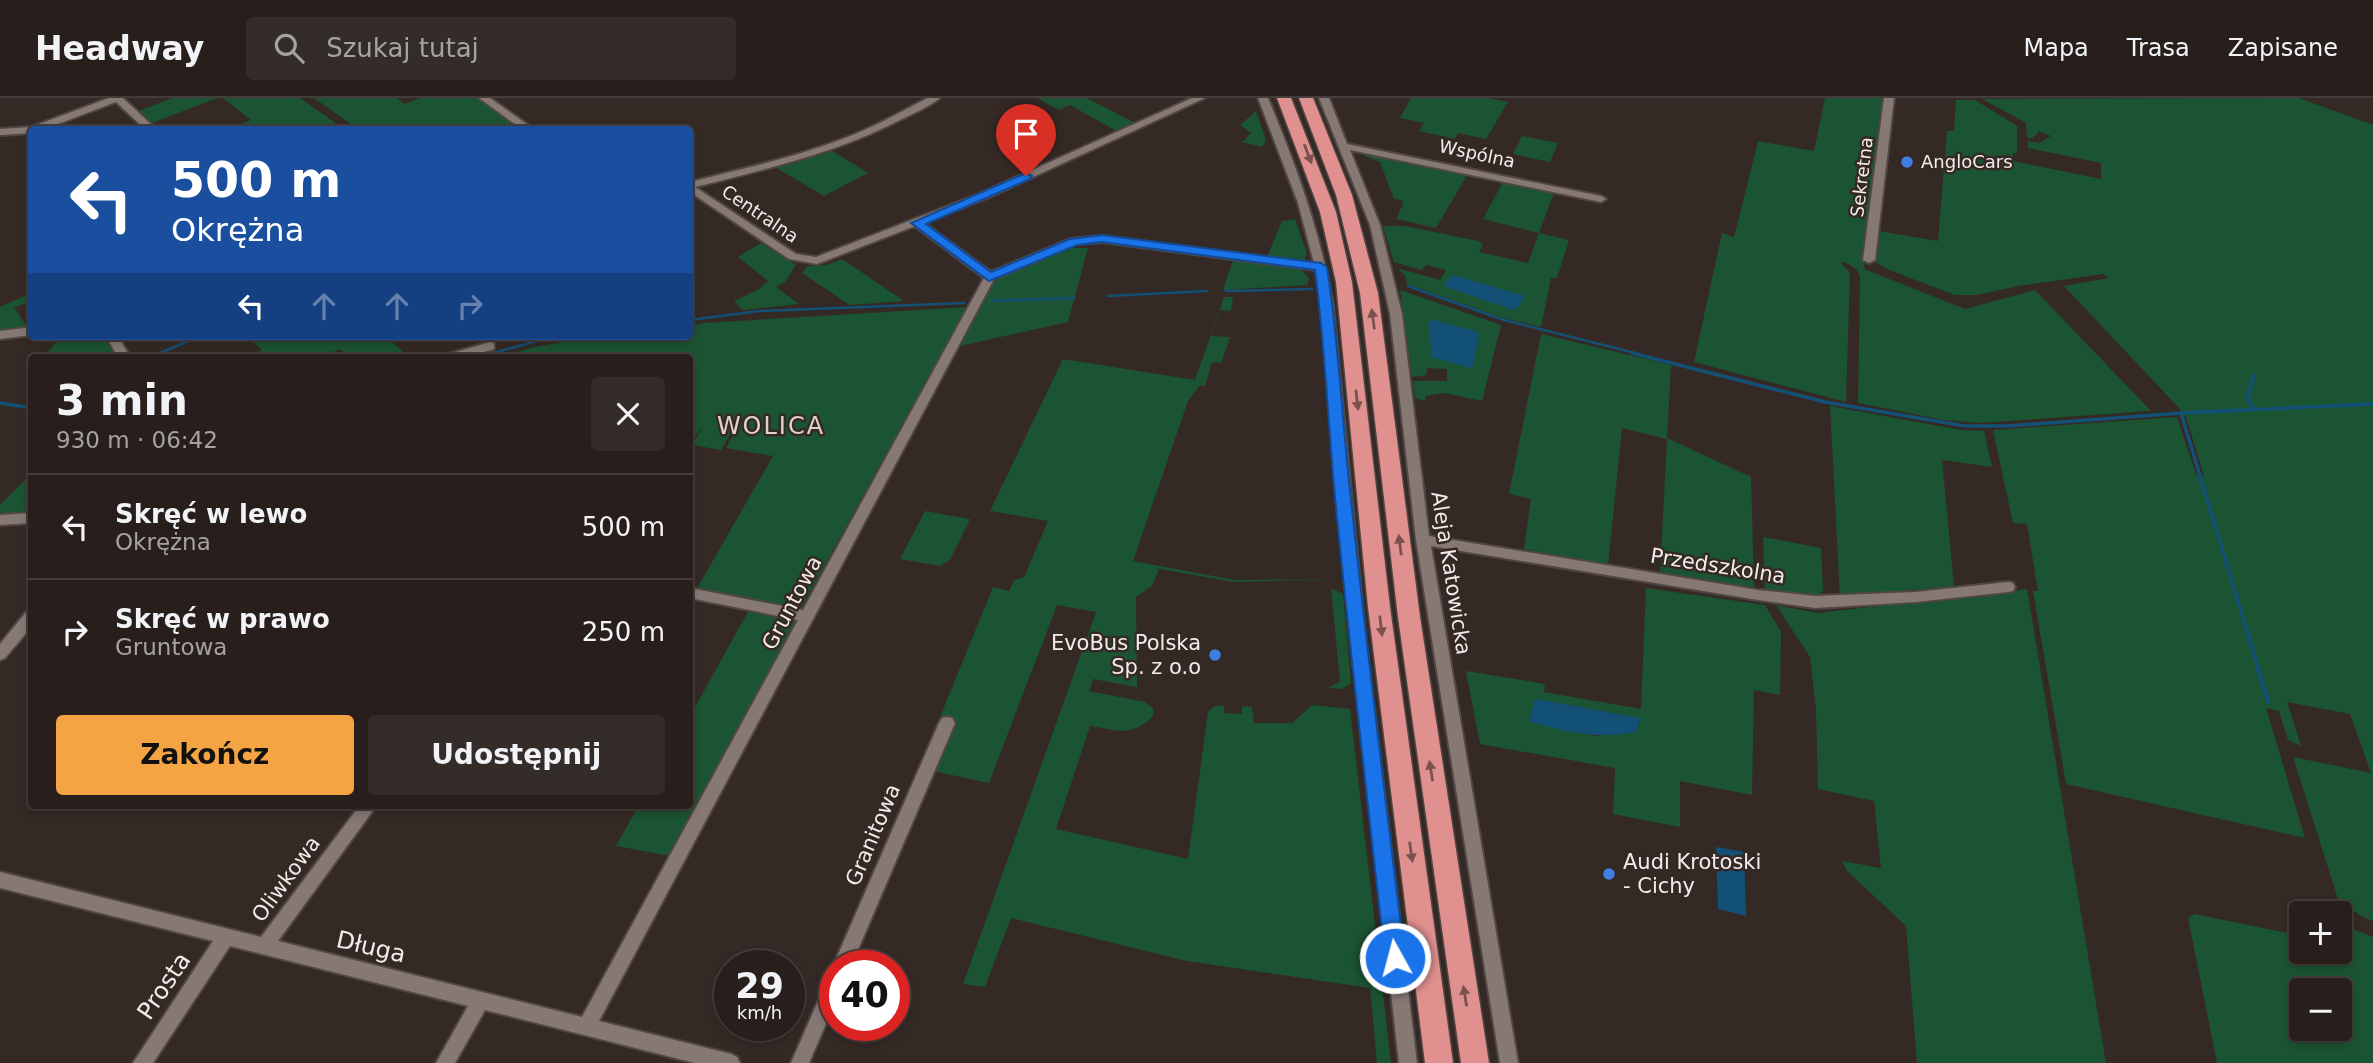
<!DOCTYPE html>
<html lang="pl">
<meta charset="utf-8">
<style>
:root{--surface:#281f1c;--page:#342c29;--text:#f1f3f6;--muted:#a5a2a3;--line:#443d3b;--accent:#f4a443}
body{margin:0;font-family:"DejaVu Sans",sans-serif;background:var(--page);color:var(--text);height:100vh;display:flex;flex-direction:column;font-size:26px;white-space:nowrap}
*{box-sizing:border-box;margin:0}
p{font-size:23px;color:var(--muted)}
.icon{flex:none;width:38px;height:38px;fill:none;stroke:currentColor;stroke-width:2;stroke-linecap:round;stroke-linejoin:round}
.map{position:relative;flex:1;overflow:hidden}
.details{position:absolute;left:28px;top:256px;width:665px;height:455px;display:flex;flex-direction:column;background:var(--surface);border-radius:7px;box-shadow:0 4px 10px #0003,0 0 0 2px var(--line)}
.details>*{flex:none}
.hud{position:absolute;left:28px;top:28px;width:665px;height:214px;border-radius:7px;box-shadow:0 4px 10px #0003,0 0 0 2px var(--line);background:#1a4fa0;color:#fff;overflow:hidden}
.fabs{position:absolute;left:2289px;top:803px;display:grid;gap:14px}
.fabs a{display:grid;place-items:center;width:63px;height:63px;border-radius:7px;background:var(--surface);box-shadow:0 4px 10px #0003,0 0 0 2px var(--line);font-size:35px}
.speed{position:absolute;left:714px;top:852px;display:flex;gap:14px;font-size:35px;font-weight:700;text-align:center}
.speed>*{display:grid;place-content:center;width:91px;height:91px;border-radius:50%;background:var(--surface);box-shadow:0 4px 10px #0003,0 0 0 2px var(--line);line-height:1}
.speed small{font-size:18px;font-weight:400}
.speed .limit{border:10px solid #d22;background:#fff;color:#111}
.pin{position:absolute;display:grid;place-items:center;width:60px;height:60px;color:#fff;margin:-72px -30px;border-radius:50% 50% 50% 0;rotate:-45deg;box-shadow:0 0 7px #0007}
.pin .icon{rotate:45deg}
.me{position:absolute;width:77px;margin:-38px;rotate:353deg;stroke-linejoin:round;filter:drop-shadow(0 0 5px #0008)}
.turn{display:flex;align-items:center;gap:24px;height:147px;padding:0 28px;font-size:32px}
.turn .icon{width:91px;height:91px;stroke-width:2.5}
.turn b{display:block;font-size:49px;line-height:60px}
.lanes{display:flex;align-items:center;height:66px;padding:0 28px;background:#0003;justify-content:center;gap:35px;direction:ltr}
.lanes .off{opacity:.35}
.round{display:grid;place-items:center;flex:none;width:74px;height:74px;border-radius:7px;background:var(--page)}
.overview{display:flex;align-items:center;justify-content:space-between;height:119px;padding:0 28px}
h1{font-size:42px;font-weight:800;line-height:52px}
.primary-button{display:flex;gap:14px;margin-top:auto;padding:14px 28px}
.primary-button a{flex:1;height:80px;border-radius:7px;background:var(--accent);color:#111;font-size:28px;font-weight:800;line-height:80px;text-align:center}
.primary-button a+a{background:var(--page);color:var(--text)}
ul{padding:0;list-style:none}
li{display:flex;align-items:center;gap:21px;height:105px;padding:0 28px;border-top:2px solid var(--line)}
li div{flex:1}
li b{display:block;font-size:26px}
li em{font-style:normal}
header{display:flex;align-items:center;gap:42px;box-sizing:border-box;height:98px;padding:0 35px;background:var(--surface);border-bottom:2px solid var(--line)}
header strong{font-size:33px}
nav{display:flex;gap:38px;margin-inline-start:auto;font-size:24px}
.search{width:490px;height:63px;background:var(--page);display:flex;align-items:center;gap:18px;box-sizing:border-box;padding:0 24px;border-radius:7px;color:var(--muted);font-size:26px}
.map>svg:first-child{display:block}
.green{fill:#1b5432;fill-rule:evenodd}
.water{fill:#135076}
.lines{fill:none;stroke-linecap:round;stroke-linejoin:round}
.stream-far2{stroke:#135076;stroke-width:2.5}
.stream-far1{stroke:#135076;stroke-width:3.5}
.stream{stroke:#135076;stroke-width:4.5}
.minor-casing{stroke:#504643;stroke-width:4}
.highway-casing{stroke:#504643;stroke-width:3}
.minor{fill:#867873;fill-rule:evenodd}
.highway{fill:#e0908f;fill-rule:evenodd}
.oneway{fill:#79524f}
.route{fill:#1a73e8;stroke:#114b97;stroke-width:2}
.shop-dot{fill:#3f7fe0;stroke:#352925;stroke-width:2.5}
.labels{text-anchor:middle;stroke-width:5;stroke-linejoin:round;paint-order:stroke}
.far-street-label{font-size:18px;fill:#f4ece9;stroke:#352925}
.far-poi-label{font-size:18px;fill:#f4ece9;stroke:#352925;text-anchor:start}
.street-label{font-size:21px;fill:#f4ece9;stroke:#352925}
.poi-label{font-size:21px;fill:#f4ece9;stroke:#352925;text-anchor:end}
.quarter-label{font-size:24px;letter-spacing:2px;fill:#e0d1cb;stroke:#352925}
.near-street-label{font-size:24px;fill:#f4ece9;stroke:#352925}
</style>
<header>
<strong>Headway</strong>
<div class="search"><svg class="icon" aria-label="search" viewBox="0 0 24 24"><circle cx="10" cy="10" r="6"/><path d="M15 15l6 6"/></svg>Szukaj tutaj</div>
<nav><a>Mapa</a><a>Trasa</a><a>Zapisane</a></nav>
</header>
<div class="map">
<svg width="2373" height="965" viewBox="0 0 2373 965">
<rect width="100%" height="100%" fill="#352925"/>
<g class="green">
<path d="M 172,0 L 217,0 L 152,25 L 139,13 Z"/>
<path d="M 223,0 L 300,0 L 344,31 L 227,31 L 251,22 Z"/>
<path d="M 314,0 L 397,0 L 405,6 L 420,0 L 479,0 L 514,24 L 513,28 L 508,32 L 358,31 Z"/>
<path d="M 1037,0 L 1087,0 L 1135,25 L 1118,34 L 1070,7 L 1059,12 Z"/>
<path d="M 1411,0 L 1488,0 L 1508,4 L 1486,41 L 1458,35 L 1455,41 L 1419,33 L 1424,25 L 1400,20 Z"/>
<path d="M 1825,0 L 1885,0 L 1864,171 L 1965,211 L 2035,192 L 2151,313 L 1980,325 L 1944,322 L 1858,305 L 1860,178 L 1856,171 L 1845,164 L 1841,165 L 1850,175 L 1846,304 L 1694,264 L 1722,135 L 1734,139 L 1758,43 L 1814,53 Z"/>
<path d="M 2299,0 L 2373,27 L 2373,823 L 2361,818 L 2338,801 L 2293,659 L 2371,675 L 2350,616 L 2287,604 L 2301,648 L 2288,642 L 2279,613 L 2266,610 L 2305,740 L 2066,686 L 2033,493 L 2038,493 L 2027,426 L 2013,425 L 1993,332 L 2177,319 L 2196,376 L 2204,378 L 2186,319 L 2180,311 L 2064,188 L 2109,180 L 2104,176 L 2018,188 L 1977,197 L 1955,197 L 1887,171 L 1875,164 L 1878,133 L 1938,143 L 1947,33 L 1954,33 L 1956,2 L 1975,2 L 2017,28 L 2017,55 L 2013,55 L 2013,63 L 2101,81 L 2101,65 L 2028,50 L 2028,43 L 2039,45 L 2051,38 L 2039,33 L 2033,40 L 2027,40 L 2026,25 L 1982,1 Z"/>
<path d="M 1256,13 L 1266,42 L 1262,49 L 1242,44 L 1251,35 L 1240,27 Z"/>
<path d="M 1522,38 L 1558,45 L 1550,64 L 1513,56 Z"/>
<path d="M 832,53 L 868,75 L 824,98 L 775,69 Z"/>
<path d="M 1363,53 L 1469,74 L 1436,130 L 1396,121 L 1403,106 L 1402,102 L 1394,101 L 1380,64 L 1365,58 Z"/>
<path d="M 1504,82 L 1555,92 L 1539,135 L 1569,142 L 1557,180 L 1551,180 L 1541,229 L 1503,220 L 1407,186 L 1405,177 L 1397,170 L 1440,182 L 1446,172 L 1427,167 L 1421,172 L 1394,164 L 1383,128 L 1405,128 L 1478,143 L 1483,147 L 1479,154 L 1528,165 L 1539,135 L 1483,121 Z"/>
<path d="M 1295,121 L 1307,156 L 1304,162 L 1267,159 L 1282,123 Z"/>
<path d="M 761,145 L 796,167 L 785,184 L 776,189 L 799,206 L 742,212 L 734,203 L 759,191 L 768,183 L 738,159 Z"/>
<path d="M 1067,150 L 1088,150 L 1068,224 L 960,248 L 978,206 L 998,180 Z"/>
<path d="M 842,161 L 904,203 L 850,207 L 802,175 L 808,168 L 827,167 Z"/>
<path d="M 1233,162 L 1301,172 L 1309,180 L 1307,187 L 1223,192 Z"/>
<path d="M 1400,192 L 1501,227 L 1482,303 L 1445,295 L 1425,298 L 1425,303 L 1415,300 L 1413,283 L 1447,283 L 1447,271 L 1427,270 L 1426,277 L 1412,279 Z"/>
<path d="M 31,195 L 31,203 L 14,210 L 27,228 L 0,232 L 0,209 Z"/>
<path d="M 1224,199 L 1233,199 L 1231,213 L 1220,212 L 1211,238 L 1230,239 L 1221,265 L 1212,264 L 1205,288 L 1200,287 L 1188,303 L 1133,463 L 1235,482 L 1342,481 L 1234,484 L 1159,471 L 1152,488 L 1136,499 L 1137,589 L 1093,581 L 1089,593 L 1145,604 L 1153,610 L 1153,618 C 1131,640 1117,632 1090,628 L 1056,731 L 1188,761 L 1208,614 C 1213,609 1217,606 1224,608 L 1224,615 L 1242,616 L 1242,608 L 1252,609 L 1254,625 L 1292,625 L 1312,607 L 1350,611 L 1391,965 L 1377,965 L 1370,890 L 1187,863 L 1011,820 L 985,889 L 963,886 L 1096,514 L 1057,507 L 989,685 L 933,673 L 952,621 L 940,619 L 993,489 L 1009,493 L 1014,482 L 1024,479 L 1048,423 L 990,413 L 1063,261 L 1195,282 Z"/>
<path d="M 967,209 L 802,508 L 753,503 L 696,492 L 773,358 L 726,350 L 736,332 L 730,332 L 731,335 L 721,352 L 692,347 L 704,327 L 690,345 L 690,259 L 497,259 L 539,248 L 602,238 L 690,238 L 690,227 L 705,225 Z"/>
<path d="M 1541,236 L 1671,267 L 1667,340 L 1751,379 L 1754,489 L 1748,492 L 1660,477 L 1667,341 L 1622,330 L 1608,467 L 1524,451 L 1531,401 L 1509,396 Z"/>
<path d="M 61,238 L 112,238 L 110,250 L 118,259 L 44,259 Z"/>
<path d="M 247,238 L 385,238 L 409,259 L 349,259 L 340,251 L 323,259 L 248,259 L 262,252 Z"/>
<path d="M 1830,308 L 1961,332 L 1984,333 L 1992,369 L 1942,362 L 1954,488 L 1840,499 Z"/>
<path d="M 31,376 L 31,416 L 0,418 L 0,407 Z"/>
<path d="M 925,413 L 970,421 L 950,462 L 940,468 L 900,461 Z"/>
<path d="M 1763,439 L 1821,450 L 1823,493 L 1816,499 L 1765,493 Z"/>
<path d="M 1331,490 L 1343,496 L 1351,585 L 1343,591 L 1328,590 L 1340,584 Z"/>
<path d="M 1646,490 L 1765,507 L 1781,534 L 1780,597 L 1754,592 L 1752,697 L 1680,683 L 1680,729 L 1613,716 L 1615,670 L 1480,646 L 1466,573 L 1545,586 L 1544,594 L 1641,611 ZM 1535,601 L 1641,620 L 1636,634 L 1593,638 Z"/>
<path d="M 2027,491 L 2106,965 L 1917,965 L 1906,828 L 1847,773 L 1842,763 L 1881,770 L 1874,703 L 1818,691 L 1816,612 L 1810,559 L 1776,507 L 1818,515 Z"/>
<path d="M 749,512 L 795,522 L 798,526 L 671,758 L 616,748 L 639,707 L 690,707 L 690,618 Z"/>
<path d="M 2195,816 L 2301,838 L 2301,854 L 2340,854 L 2340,826 L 2373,839 L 2373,965 L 2217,965 L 2188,820 ZM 2340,892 L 2340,931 L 2301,931 L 2301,892 Z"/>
</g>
<g class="water">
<path d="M 1451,178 L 1456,178 L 1525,198 L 1516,211 L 1513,212 L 1446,189 L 1444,187 Z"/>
<path d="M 1434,222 L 1475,233 L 1479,237 L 1473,268 L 1470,270 L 1432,259 L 1428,224 Z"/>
<path d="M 1535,601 L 1641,620 L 1636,634 C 1598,641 1566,635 1529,623 Z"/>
<path d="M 1716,749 L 1744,754 L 1746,818 L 1718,811 Z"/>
</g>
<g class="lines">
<g class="stream-far2">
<path d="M 1408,188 L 1504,222 L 1639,256"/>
<path d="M 1226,193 L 1312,191"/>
<path d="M 1108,198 L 1207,193"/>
<path d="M 990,203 L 1075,200"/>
<path d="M 690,222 L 759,213 L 964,205"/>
<path d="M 158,256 L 200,238"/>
<path d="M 489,256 L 541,242 L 571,238"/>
</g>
<g class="stream-far1">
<path d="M 1632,255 L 1825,304 L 1965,328 L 2007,328 L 2181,315 L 2373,306"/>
<path d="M 152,259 L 162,255"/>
<path d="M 480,259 L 496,255"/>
<path d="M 2254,277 L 2247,302 L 2255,311"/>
<path d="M 0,305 L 32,310"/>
<path d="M 2181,315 L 2259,573"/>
</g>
<path class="stream" d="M 2258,571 L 2268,604"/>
<defs>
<g id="minor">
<path d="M 109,0 L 123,0 L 157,32 L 146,32 L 116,4 L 42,32 L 32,32 L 32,35 L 0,37 L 0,31 L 31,29 Z"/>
<path d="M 479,0 L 490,0 L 535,32 L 523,32 Z"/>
<path d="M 928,0 L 940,0 C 929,9 914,15 902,21 C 837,55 766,71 695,89 L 796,156 L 816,159 L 979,96 L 1192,0 L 1205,0 L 987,100 L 924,125 L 991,174 L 1070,141 L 1102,138 L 1314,165 L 1298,105 L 1258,0 L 1268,0 C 1296,68 1321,135 1333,208 L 1365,537 L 1417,965 L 1399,965 L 1350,537 L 1326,246 L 1316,172 L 1102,144 L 1076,146 L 994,181 L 599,923 L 731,956 L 737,959 L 740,965 L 695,965 L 485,912 L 455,965 L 436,965 L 468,908 L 230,848 L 153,965 L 133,965 L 213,843 L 0,790 L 0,774 L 261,839 L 360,707 L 377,707 L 278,843 L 582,919 L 798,522 L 690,500 L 690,490 L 803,512 L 984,180 L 915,128 L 817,166 L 789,161 L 690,94 L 690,84 C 745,70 802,58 855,36 C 880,26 904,12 928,0 Z"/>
<path d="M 1319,0 L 1329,0 L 1347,46 L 1601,98 L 1606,101 L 1601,104 L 1350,52 L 1380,127 L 1402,216 L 1429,438 L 1758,492 L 1815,498 L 1916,494 L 2008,484 L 2013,485 L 2015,489 L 2013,493 L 2008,494 L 1916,504 L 1815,510 L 1758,502 L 1431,448 L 1518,965 L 1500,965 L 1416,442 L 1390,216 L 1370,127 Z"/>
<path d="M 1884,0 L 1894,0 L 1875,162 L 1869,165 L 1863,162 Z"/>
<path d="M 32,229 L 32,237 L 0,241 L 0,233 Z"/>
<path d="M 111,238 L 123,238 L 122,245 L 130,259 L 118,259 L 110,245 Z"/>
<path d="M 490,244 L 494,245 L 494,251 L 467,259 L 447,259 L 449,256 Z"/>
<path d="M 32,415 L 32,425 L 0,427 L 0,417 Z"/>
<path d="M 32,512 L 32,528 L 5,560 L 0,562 L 0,546 L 27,513 Z"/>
<path d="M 947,619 L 952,620 L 955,625 L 851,868 L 835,868 L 835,871 L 833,868 L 939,625 L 942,620 Z"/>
<path d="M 835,876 L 835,905 L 809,965 L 791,965 L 829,878 Z"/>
</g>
<g id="highway">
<path d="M 1277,0 L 1291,0 L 1336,114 L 1352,184 L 1390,509 L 1453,965 L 1425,965 L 1368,509 L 1336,184 L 1320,114 Z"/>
<path d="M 1299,0 L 1313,0 L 1352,97 L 1378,195 L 1420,519 L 1489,965 L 1461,965 L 1398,519 L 1360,195 L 1336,97 Z"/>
</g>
</defs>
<use href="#minor" class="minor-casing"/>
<use href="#highway" class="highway-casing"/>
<use href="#minor" class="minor"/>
<use href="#highway" class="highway"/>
</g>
<defs><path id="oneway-solid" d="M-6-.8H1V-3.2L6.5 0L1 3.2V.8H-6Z" transform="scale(1.75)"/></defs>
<g class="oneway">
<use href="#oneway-solid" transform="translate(1308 56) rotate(69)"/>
<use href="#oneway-solid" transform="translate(1373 221) rotate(-98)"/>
<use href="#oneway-solid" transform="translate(1357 302) rotate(84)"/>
<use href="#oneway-solid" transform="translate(1400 447) rotate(-97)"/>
<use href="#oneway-solid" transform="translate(1381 528) rotate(83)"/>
<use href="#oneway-solid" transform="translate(1431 673) rotate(-99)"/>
<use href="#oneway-solid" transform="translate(1411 754) rotate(82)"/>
<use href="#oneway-solid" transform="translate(1465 898) rotate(-99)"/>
</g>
<path class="route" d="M 1026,75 L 1032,78 L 1030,81 L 926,126 L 991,174 L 1070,141 L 1102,137 L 1321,165 L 1327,169 C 1339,246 1342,324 1351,401 C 1367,554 1386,707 1405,860 L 1402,867 L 1395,870 L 1388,867 L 1385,860 C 1368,707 1350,553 1335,400 C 1328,324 1325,248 1315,172 L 1102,144 L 1077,147 L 989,183 L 911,125 Z"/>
<g class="shop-dot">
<circle cx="1907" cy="64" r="7"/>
<circle cx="1215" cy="557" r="7"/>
<circle cx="1609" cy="776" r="7"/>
</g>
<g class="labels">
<g class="far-street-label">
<text transform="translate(1477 56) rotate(12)" y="6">Wspólna</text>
<text transform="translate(1862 79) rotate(-83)" y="6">Sekretna</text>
<text transform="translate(760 116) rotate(34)" y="6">Centralna</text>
</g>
<g class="far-poi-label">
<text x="1921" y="70">AngloCars</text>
</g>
<g class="street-label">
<text transform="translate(1718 468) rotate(9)" y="7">Przedszkolna</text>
<text transform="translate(1451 475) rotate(81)" y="7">Aleja Katowicka</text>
<text transform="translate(792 505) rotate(-62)" y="7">Gruntowa</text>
<text transform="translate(873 737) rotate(-67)" y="7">Granitowa</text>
<text transform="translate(286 781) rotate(-54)" y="7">Oliwkowa</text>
</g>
<g class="poi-label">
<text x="1201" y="552">EvoBus Polska<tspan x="1201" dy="24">Sp. z o.o</tspan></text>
<text x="1623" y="771" text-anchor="start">Audi Krotoski<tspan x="1623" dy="24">- Cichy</tspan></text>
</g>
<g class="quarter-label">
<text x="771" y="336">WOLICA</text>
</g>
<g class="near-street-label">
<text transform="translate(371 849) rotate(13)" y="8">Długa</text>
<text transform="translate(164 888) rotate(-56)" y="8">Prosta</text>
</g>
</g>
</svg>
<div class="fabs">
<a>+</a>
<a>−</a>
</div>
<div class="speed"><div>29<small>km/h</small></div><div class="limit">40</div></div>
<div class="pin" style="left:1026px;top:78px;background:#d93025"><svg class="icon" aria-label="arrive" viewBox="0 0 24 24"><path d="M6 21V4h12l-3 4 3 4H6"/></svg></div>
<svg class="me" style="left:1395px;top:860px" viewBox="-20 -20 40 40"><circle r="17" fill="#1a73e8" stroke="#fff" stroke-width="3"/><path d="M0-11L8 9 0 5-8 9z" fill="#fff"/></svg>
<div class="hud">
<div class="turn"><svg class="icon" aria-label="left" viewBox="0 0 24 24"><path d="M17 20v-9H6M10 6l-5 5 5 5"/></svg><div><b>500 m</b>Okrężna</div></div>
<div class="lanes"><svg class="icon" aria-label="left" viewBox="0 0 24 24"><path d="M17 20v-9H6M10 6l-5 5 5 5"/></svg><svg class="icon off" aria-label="ahead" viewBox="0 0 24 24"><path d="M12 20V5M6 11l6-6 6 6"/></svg><svg class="icon off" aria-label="ahead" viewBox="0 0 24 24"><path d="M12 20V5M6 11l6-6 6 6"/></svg><svg class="icon off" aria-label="right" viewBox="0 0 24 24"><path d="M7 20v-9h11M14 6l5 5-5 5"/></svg></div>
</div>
<section class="details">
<div class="overview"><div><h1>3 min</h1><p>930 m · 06:42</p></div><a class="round"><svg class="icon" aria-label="close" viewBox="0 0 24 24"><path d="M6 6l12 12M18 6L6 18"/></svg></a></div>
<ul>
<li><svg class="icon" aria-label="left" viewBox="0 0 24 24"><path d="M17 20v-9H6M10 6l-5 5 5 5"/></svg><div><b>Skręć w lewo</b><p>Okrężna</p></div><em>500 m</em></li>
<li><svg class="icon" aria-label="right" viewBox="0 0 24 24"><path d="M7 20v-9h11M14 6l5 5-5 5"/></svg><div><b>Skręć w prawo</b><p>Gruntowa</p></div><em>250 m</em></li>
</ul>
<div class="primary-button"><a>Zakończ</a><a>Udostępnij</a></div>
</section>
</div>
